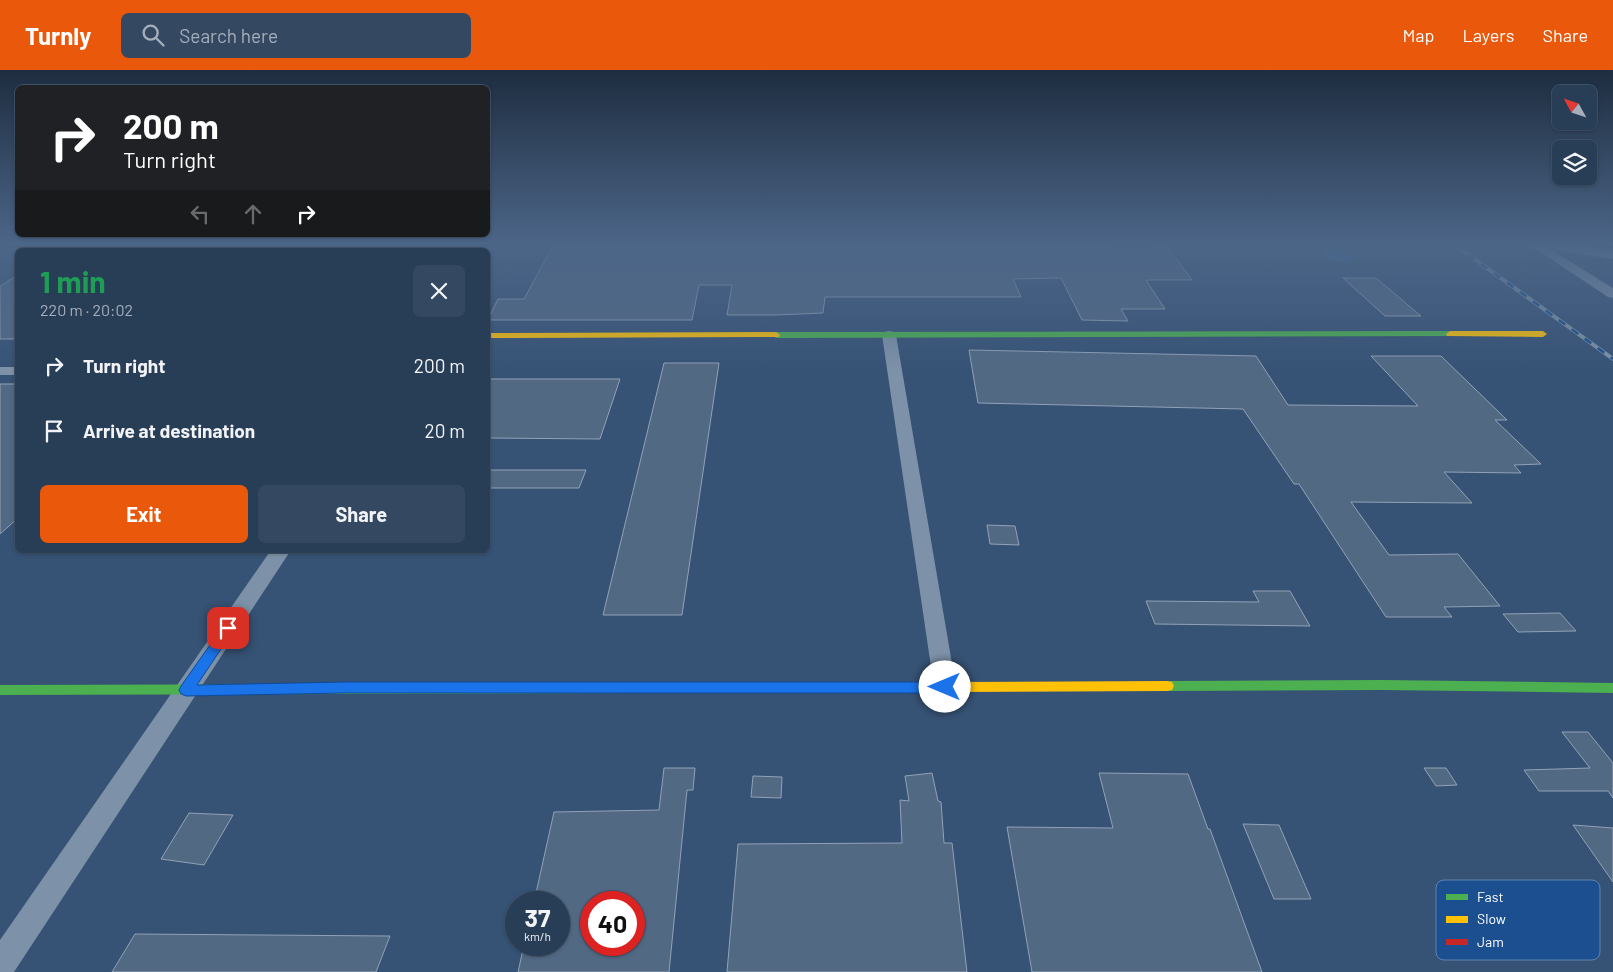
<!DOCTYPE html>
<meta charset="utf-8">
<style>
:root{--surface:#283e57;--page:#344961;--text:#f1f3f6;--muted:#a5aeba;--line:#44576d;--accent:#ea580c}
body{margin:0;font-family:Barlow,sans-serif;background:var(--page);color:var(--text);height:100vh;display:flex;flex-direction:column;font-size:19px;white-space:nowrap}
*{box-sizing:border-box;margin:0}
p{font-size:16px;color:var(--muted)}
.icon{flex:none;width:28px;height:28px;fill:none;stroke:currentColor;stroke-width:2;stroke-linecap:round;stroke-linejoin:round}
.map{position:relative;flex:1;overflow:hidden}
.drawer{position:absolute;left:15px;top:178px;width:475px;height:305px;display:flex;flex-direction:column;background:var(--surface);border-radius:8px;box-shadow:0 1px 4px #0004,0 0 0 1px var(--line)}
.drawer>*{flex:none}
.guide{position:absolute;left:15px;top:15px;width:475px;height:152px;border-radius:8px;box-shadow:0 1px 4px #0004,0 0 0 1px var(--line);background:#202124;color:#fff;overflow:hidden}
.needle{width:32px;rotate:310deg}
.controls{position:absolute;left:1552px;top:15px;display:grid;gap:10px}
.controls a{display:grid;place-items:center;width:45px;height:45px;border-radius:8px;background:var(--surface);box-shadow:0 1px 4px #0004,0 0 0 1px var(--line);font-size:25px}
.speed{position:absolute;left:505px;top:821px;display:flex;gap:10px;font-size:25px;font-weight:700;text-align:center}
.speed>*{display:grid;place-content:center;width:65px;height:65px;border-radius:50%;background:var(--surface);box-shadow:0 1px 4px #0004,0 0 0 1px var(--line);line-height:1}
.speed small{font-size:12px;font-weight:400}
.speed .limit{border:8px solid #d22;background:#fff;color:#111}
.pin{position:absolute;display:grid;place-items:center;width:42px;height:42px;color:#fff;margin:-21px;border-radius:10px;box-shadow:0 2px 8px #0006}
.me{position:absolute;width:55px;margin:-28px;rotate:270deg;stroke-linejoin:round;filter:drop-shadow(0 0 4px #0008)}
.turn{display:flex;align-items:center;gap:18px;height:105px;padding:0 25px;font-size:22px}
.turn .icon{width:65px;height:65px;stroke-width:2.5}
.turn b{display:block;font-size:35px;line-height:42px}
.lanes{display:flex;align-items:center;height:48px;padding:0 25px;background:#0003;justify-content:center;gap:25px;direction:ltr}
.lanes .off{opacity:.35}
.round{display:grid;place-items:center;flex:none;width:52px;height:52px;border-radius:8px;background:var(--page)}
.summary{display:flex;align-items:center;justify-content:space-between;height:85px;padding:0 25px}
h1{font-size:30px;font-weight:700;line-height:38px;color:#1e9e55}
.primary-button{display:flex;gap:10px;margin-top:auto;padding:10px 25px}
.primary-button a{flex:1;height:58px;border-radius:8px;background:var(--accent);color:#fff;font-size:20px;font-weight:700;line-height:58px;text-align:center}
.primary-button a+a{background:var(--page);color:var(--text)}
ul{padding:0;list-style:none}
li{display:flex;align-items:center;gap:15px;height:65px;padding:0 25px}
li div{flex:1}
li b{display:block;font-size:19px}
li em{font-style:normal}
header{display:flex;align-items:center;gap:30px;box-sizing:border-box;height:70px;padding:0 25px;background:var(--accent);color:#fff}
header strong{font-size:24px}
nav{display:flex;gap:28px;margin-inline-start:auto;font-size:18px}
.search{width:350px;height:45px;background:var(--page);display:flex;align-items:center;gap:12px;box-sizing:border-box;padding:0 18px;border-radius:8px;color:var(--muted);font-size:19px}
.map>svg:first-child{display:block}
.green{fill:#2f66a5}
.building{fill:#526984;stroke:#92a2b6;fill-rule:evenodd}
.lines{fill:none;stroke-linecap:round;stroke-linejoin:round}
.street{fill:#7d92a8;fill-rule:evenodd}
.fast{fill:#4caf50;fill-rule:evenodd}
.slow{fill:#ffc107;fill-rule:evenodd}
.jam{fill:#c62828;fill-rule:evenodd}
.rail-casing{stroke:#7e92a7;stroke-width:4}
.rail{stroke:#1b4f8f;stroke-width:2.5;stroke-dasharray:8;stroke-linecap:butt}
.route{fill:#1a73e8;stroke:#114b97}
.key{fill:#1b4f8f;stroke:#5f84b1;stroke-width:1}
.key-label{font-size:14px;fill:#fff}
</style>
<header>
<strong>Turnly</strong>
<div class="search"><svg class="icon" aria-label="search" viewBox="0 0 24 24"><circle cx="10" cy="10" r="6"/><path d="M15 15l6 6"/></svg>Search here</div>
<nav><a>Map</a><a>Layers</a><a>Share</a></nav>
</header>
<div class="map">
<svg width="1613" height="902" viewBox="0 0 1613 902">
<rect width="100%" height="100%" fill="#365274"/>
<path class="green" d="M 1322,180 L 1337,180 L 1355,188 L 1342,192 L 1323,188 Z"/>
<g class="building">
<path d="M 553,175 L 1104,175 L 1107,179 L 1152,179 L 1152,175 L 1166,175 L 1192,210 L 1146,210 L 1165,239 L 1121,239 L 1128,251 L 1082,250 L 1061,208 L 1013,209 L 1021,227 L 825,227 L 823,243 L 776,245 L 727,245 L 732,215 L 699,215 L 692,250 L 488,250 L 498,229 L 524,229 Z"/>
<path d="M 18,205 L 18,269 L 0,269 L 0,216 Z"/>
<path d="M 1343,208 L 1376,208 L 1421,246 L 1385,246 Z"/>
<path d="M 969,280 L 1256,286 L 1288,335 L 1418,336 L 1371,286 L 1441,286 L 1507,350 L 1495,350 L 1541,394 L 1514,395 L 1521,403 L 1444,402 L 1472,433 L 1351,432 L 1389,485 L 1458,484 L 1500,536 L 1444,537 L 1452,547 L 1386,547 L 1299,414 L 1294,414 L 1243,339 L 978,333 Z"/>
<path d="M 664,293 L 719,293 L 682,545 L 603,545 Z"/>
<path d="M 488,309 L 620,309 L 600,369 L 488,368 Z"/>
<path d="M 0,314 L 18,314 L 18,448 L 0,464 Z"/>
<path d="M 488,400 L 586,400 L 579,418 L 488,418 Z"/>
<path d="M 987,455 L 1015,456 L 1019,475 L 990,474 Z"/>
<path d="M 1253,521 L 1290,521 L 1310,556 L 1155,554 L 1146,531 L 1259,532 Z"/>
<path d="M 1560,543 L 1576,561 L 1518,562 L 1503,544 Z"/>
<path d="M 1562,662 L 1588,662 L 1613,693 L 1613,728 L 1608,721 L 1539,721 L 1524,700 L 1590,698 Z"/>
<path d="M 664,698 L 695,698 L 693,720 L 687,720 L 669,902 L 518,902 L 524,875 L 559,875 L 559,832 L 534,832 L 554,742 L 659,740 ZM 591,832 L 634,832 L 634,875 L 591,875 Z"/>
<path d="M 1424,698 L 1446,698 L 1457,715 L 1436,716 Z"/>
<path d="M 932,703 L 938,731 L 941,732 L 944,773 L 952,773 L 967,902 L 727,902 L 738,774 L 902,773 L 900,730 L 909,731 L 905,706 Z"/>
<path d="M 1099,703 L 1188,704 L 1208,759 L 1210,759 L 1262,902 L 1032,902 L 1007,757 L 1113,758 Z"/>
<path d="M 753,706 L 782,707 L 781,728 L 751,727 Z"/>
<path d="M 189,743 L 233,745 L 204,795 L 161,789 Z"/>
<path d="M 1243,754 L 1279,755 L 1311,829 L 1274,829 Z"/>
<path d="M 1573,755 L 1613,758 L 1613,812 Z"/>
<path d="M 135,864 L 390,866 L 376,902 L 112,902 Z"/>
</g>
<g class="lines">
<g class="street">
<path d="M 480,175 L 492,175 L 488,182 L 488,180 L 477,180 Z"/>
<path d="M 1530,175 L 1572,175 L 1613,181 L 1613,189 L 1550,179 L 1613,218 L 1613,228 L 1608,227 Z"/>
<path d="M 889,261 L 894,262 L 896,265 L 956,617 L 953,623 L 945,626 L 937,623 L 934,617 L 882,265 L 884,262 Z"/>
<rect x="0" y="297" width="18" height="8"/>
<path d="M 271,480 L 291,480 L 14,902 L 0,902 L 0,870 Z"/>
</g>
<g class="fast">
<path d="M 1450,261 L 1454,264 L 1453,266 L 776,268 L 772,265 L 776,262 Z"/>
<path d="M 1382,610 L 1613,613 L 1613,623 L 1382,620 L 1167,621 L 1162,620 L 1160,616 L 1162,612 L 1167,611 Z"/>
<path d="M 635,613 L 640,614 L 642,618 L 640,622 L 635,623 L 0,625 L 0,615 Z"/>
</g>
<g class="slow">
<path d="M 1450,261 L 1543,261 L 1547,264 L 1543,267 L 1447,266 L 1446,264 Z"/>
<path d="M 776,262 L 780,265 L 779,267 L 488,268 L 488,263 Z"/>
<path d="M 1167,611 L 1172,612 L 1174,616 L 1172,620 L 1167,621 L 952,622 L 947,621 L 945,617 L 947,613 L 952,612 Z"/>
<path d="M 799,612 L 804,613 L 806,617 L 804,621 L 799,622 L 635,623 L 630,622 L 628,618 L 630,614 L 635,613 Z"/>
</g>
<path class="jam" d="M 799,612 L 952,612 L 957,613 L 959,617 L 957,621 L 952,622 L 799,622 L 794,621 L 792,617 L 794,613 Z"/>
<defs>
<path id="rail" d="M 1455,175 L 1613,289"/>
</defs>
<use href="#rail" class="rail-casing"/>
<use href="#rail" class="rail"/>
</g>
<linearGradient id="sky" x2="0" y2="1"><stop stop-color="#1e2d40"/><stop offset="0.58" stop-color="#4c6688"/><stop offset="1" stop-color="#4c6688" stop-opacity="0"/></linearGradient>
<rect width="1613" height="301" fill="url(#sky)"/>
<path class="route" d="M 228,553 L 233,555 L 235,558 L 197,615 L 345,612 L 945,612 L 950,613 L 952,617 L 950,621 L 945,623 L 345,623 L 186,626 L 181,624 L 179,620 L 181,616 L 224,555 Z"/>
<rect x="1436" y="810" width="164" height="80" rx="8" class="key"/>
<rect x="1446" y="824" width="22" height="6" fill="#4caf50"/>
<rect x="1446" y="846" width="22" height="7" fill="#ffc107"/>
<rect x="1446" y="869" width="22" height="6" fill="#c62828"/>
<g class="key-label">
<text x="1477" y="832">Fast</text>
<text x="1477" y="854">Slow</text>
<text x="1477" y="877">Jam</text>
</g>
</svg>
<div class="controls">
<a><svg class="needle" viewBox="-14 -14 28 28"><path d="M0-13l5 13h-10z" fill="#e53935"/><path d="M0 13l5-13h-10z" fill="#a5aeba"/></svg></a>
<a><svg class="icon" aria-label="layers" viewBox="0 0 24 24"><path d="M12 4l9 5-9 5-9-5zM3 14l9 5 9-5"/></svg></a>
</div>
<div class="speed"><div>37<small>km/h</small></div><div class="limit">40</div></div>
<div class="pin" style="left:228px;top:558px;background:#d93025"><svg class="icon" aria-label="arrive" viewBox="0 0 24 24"><path d="M6 21V4h12l-3 4 3 4H6"/></svg></div>
<svg class="me" style="left:945px;top:617px" viewBox="-20 -20 40 40"><circle r="19" fill="#fff"/><path d="M0-13L10 11 0 6-10 11z" fill="#1a73e8"/></svg>
<div class="guide">
<div class="turn"><svg class="icon" aria-label="right" viewBox="0 0 24 24"><path d="M7 20v-9h11M14 6l5 5-5 5"/></svg><div><b>200 m</b>Turn right</div></div>
<div class="lanes"><svg class="icon off" aria-label="left" viewBox="0 0 24 24"><path d="M17 20v-9H6M10 6l-5 5 5 5"/></svg><svg class="icon off" aria-label="ahead" viewBox="0 0 24 24"><path d="M12 20V5M6 11l6-6 6 6"/></svg><svg class="icon" aria-label="right" viewBox="0 0 24 24"><path d="M7 20v-9h11M14 6l5 5-5 5"/></svg></div>
</div>
<section class="drawer">
<div class="summary"><div><h1>1 min</h1><p>220 m · 20:02</p></div><a class="round"><svg class="icon" aria-label="close" viewBox="0 0 24 24"><path d="M6 6l12 12M18 6L6 18"/></svg></a></div>
<ul>
<li><svg class="icon" aria-label="right" viewBox="0 0 24 24"><path d="M7 20v-9h11M14 6l5 5-5 5"/></svg><div><b>Turn right</b></div><em>200 m</em></li>
<li><svg class="icon" aria-label="arrive" viewBox="0 0 24 24"><path d="M6 21V4h12l-3 4 3 4H6"/></svg><div><b>Arrive at destination</b></div><em>20 m</em></li>
</ul>
<div class="primary-button"><a>Exit</a><a>Share</a></div>
</section>
</div>
